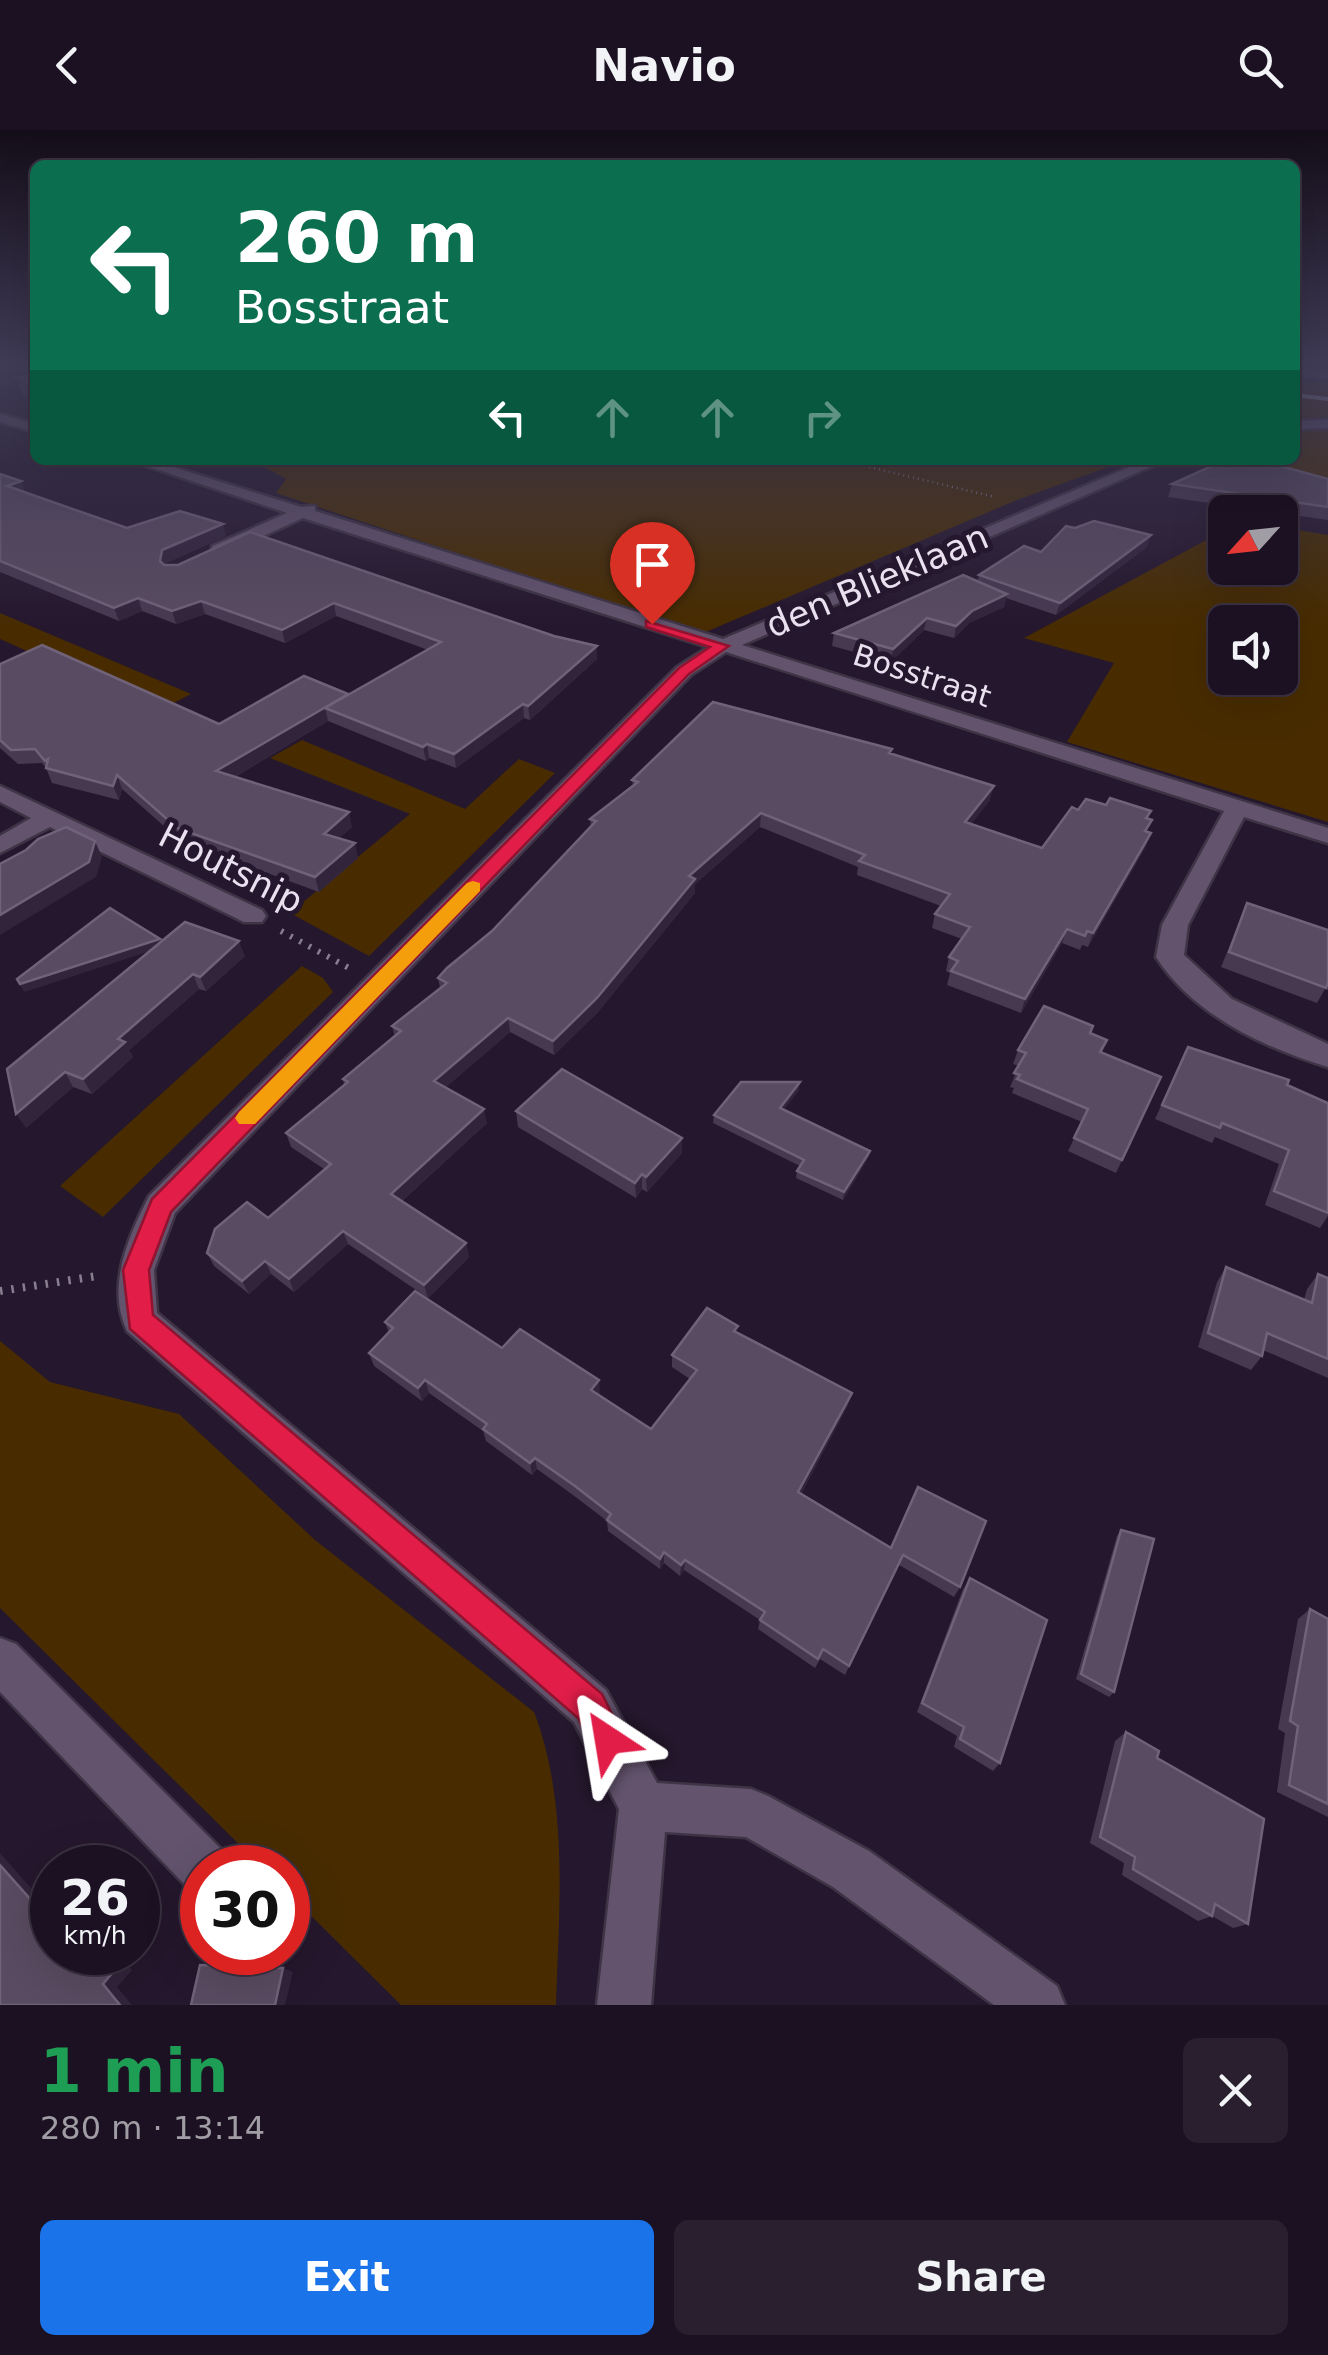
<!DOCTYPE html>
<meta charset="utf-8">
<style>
:root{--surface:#1c1122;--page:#291f2f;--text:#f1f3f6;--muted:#a09da5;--line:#3a3140;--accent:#1a73e8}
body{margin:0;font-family:"DejaVu Sans",sans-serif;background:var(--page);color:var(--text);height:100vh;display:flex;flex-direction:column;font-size:38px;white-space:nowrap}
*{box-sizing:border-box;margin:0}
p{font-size:32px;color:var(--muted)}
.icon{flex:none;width:55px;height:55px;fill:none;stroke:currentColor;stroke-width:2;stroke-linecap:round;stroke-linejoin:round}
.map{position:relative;height:1875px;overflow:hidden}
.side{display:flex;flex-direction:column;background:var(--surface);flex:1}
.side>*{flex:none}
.banner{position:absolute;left:30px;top:30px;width:1270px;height:305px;border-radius:15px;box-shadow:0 10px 40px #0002,0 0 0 2px var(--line);background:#0b6e4f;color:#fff;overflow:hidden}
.needle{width:65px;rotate:243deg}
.tools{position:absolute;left:1208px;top:365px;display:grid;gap:20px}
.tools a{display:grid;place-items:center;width:90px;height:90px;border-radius:15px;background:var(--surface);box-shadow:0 10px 40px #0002,0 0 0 2px var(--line);font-size:50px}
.speed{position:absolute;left:30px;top:1715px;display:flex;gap:20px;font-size:50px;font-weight:700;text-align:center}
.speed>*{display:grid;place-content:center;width:130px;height:130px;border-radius:50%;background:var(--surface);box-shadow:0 10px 40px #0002,0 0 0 2px var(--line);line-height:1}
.speed small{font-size:25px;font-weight:400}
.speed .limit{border:15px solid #d22;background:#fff;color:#111}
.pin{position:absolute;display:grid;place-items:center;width:85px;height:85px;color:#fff;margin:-102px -42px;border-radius:50% 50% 50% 0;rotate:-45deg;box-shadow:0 0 10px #0007}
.pin .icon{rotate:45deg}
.me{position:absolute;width:110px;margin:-55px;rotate:327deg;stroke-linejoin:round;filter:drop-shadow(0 0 8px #0008)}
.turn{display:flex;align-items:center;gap:35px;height:210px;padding:0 40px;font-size:45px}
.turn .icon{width:130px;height:130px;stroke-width:2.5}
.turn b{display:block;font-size:70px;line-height:85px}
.lanes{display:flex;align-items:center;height:95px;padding:0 40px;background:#0003;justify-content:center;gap:50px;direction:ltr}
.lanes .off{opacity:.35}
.round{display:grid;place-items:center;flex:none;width:105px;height:105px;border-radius:15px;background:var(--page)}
.summary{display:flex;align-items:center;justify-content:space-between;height:170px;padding:0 40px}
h1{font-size:60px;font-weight:600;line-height:75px;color:#1e9e55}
.primary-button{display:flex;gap:20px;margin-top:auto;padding:20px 40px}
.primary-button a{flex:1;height:115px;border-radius:15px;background:var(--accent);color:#fff;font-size:40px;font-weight:600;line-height:115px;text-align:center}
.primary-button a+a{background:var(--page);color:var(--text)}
header{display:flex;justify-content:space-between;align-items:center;height:130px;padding:0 40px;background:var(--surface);font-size:45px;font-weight:600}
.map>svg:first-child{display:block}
.green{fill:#482c00;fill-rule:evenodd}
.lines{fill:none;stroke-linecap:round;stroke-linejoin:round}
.minor-casing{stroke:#3e3445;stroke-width:5}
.path-far2{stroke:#897e90;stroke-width:2.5;stroke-dasharray:1 4;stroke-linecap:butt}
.path-far1{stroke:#897e90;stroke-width:6;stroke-dasharray:2.5 8;stroke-linecap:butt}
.path{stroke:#897e90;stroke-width:8;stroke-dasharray:2.5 9;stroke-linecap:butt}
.minor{fill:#63536d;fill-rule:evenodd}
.rail{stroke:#b4a9ba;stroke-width:4}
.wall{fill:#473950}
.shaded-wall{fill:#32243b}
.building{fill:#594b61;stroke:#706278;stroke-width:2.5}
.route{fill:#e11d48;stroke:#92132f;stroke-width:2.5}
.slow{fill:#f59e0b}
.labels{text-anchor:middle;stroke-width:10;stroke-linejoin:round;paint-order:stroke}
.far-street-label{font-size:30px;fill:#eae1f0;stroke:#25172d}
.street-label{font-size:35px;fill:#eae1f0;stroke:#25172d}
</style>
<header><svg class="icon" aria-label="back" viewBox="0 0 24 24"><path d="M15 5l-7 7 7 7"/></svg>Navio<svg class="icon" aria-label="search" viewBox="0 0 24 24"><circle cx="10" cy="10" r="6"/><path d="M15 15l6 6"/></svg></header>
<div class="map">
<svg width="1328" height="1875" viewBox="0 0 1328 1875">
<rect width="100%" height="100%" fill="#25172d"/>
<g class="green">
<path d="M 1295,250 L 1328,253 L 1328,287 L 1295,290 Z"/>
<path d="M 1295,301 L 1328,301 L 1328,349 L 1262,330 L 1295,330 Z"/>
<path d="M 252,330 L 1127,330 L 1017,370 L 701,504 L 276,363 L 286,349 Z"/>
<path d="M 1280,397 L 1328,405 L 1328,692 L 1067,612 L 1114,533 L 1024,508 L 1225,400 L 1225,438 L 1280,438 ZM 1225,492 L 1280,492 L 1280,548 L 1225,548 Z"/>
<path d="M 0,483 L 191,564 L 160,580 L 0,509 Z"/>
<path d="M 302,610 L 465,679 L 519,629 L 555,643 L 369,826 L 290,783 L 410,684 L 270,628 Z"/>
<path d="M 302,836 L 323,848 L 333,862 L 103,1087 L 60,1056 Z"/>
<path d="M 0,1211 L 50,1252 L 179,1284 L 315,1410 L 534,1582 C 569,1673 559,1779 556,1875 L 401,1875 L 288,1763 L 288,1738 L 262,1737 L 0,1478 Z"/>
</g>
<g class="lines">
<defs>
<g id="minor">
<path d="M 1295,237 L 1328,240 L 1328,248 L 1295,245 Z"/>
<path d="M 0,284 L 35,294 L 35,302 L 0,292 Z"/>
<path d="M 1328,290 L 1328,298 L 1295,299 L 1295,291 Z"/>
<path d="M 129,330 L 151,330 L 301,377 L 315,376 L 315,381 L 723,509 L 1146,330 L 1166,330 L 742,515 L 1328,698 L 1328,713 L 1244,687 L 1188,795 L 1184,825 L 1232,869 L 1328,914 L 1328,937 C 1265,918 1193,885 1156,827 L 1162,795 L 1224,681 L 726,522 L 691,545 L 175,1083 L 154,1140 L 157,1183 L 606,1560 L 657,1653 L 751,1659 L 768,1666 L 869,1721 L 1057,1856 L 1065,1875 L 994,1875 L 833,1757 L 746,1707 L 665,1702 L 651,1875 L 597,1875 L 619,1679 L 574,1592 L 127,1201 C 106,1157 128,1107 149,1066 L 677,537 L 708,517 L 303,388 L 224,424 L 212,424 L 212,416 L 287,383 Z"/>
<path d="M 0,656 L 262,780 L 266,786 L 262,792 L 244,792 L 50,697 L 0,723 L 0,706 L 31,688 L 0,672 Z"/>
<path d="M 0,1508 L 16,1514 L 222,1720 L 229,1738 L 202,1738 L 202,1762 L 186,1756 L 0,1562 Z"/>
</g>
</defs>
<use href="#minor" class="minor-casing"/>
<path class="path-far2" d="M 840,330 L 995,367"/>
<path class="path-far1" d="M 281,801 L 349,838"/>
<path class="path" d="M 0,1161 L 97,1146"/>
<use href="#minor" class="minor"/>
<path class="rail" d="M 1295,265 L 1328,269"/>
</g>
<g class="wall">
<path d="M 0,234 L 35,234 L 35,269 L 23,266 L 16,248 L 32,243 L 0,239 Z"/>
<path d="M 0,344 L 26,362 L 127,398 L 226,406 L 166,433 L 166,435 L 554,506 L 597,516 L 597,529 L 530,590 L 524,588 L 456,638 L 429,628 L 426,631 L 328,591 L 235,647 L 352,697 L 339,708 L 358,728 L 319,762 L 182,712 L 122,659 L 119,670 L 52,653 L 46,638 L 42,633 L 18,634 L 0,618 L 0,534 L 219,594 L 348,565 L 428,520 L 336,486 L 285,513 L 205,484 L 176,494 L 142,481 L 119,491 L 0,442 Z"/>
<path d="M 1328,349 L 1328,390 L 1168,367 L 1172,354 Z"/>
<path d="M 1147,417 L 1056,485 L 1006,468 L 1004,477 L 969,493 L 954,508 L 924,500 L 891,532 L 832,516 L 834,503 L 977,452 L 979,445 L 1041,422 Z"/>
<path d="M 892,624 L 990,670 L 971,694 L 1042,718 L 1078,680 L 1106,675 L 1151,681 L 1148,688 L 1146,716 L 1088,817 L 1082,815 L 1080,820 L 1062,813 L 1021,883 L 947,855 L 950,843 L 946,841 L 949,827 L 962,809 L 932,798 L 935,784 L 941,776 L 857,745 L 858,737 L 760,697 L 695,754 L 695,763 L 598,882 L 554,925 L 510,902 L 446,957 L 487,993 L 402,1071 L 466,1113 L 469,1127 L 428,1168 L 348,1114 L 294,1162 L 271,1144 L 249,1164 L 214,1136 L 207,1123 L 268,1088 L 324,1039 L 291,1017 L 286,1003 L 344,955 L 343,949 L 395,907 L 392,896 L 440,858 L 438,848 L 492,801 L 591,697 L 590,689 L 633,656 L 632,650 Z"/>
<path d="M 1247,773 L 1328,800 L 1328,860 L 1325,859 L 1317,873 L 1221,837 Z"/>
<path d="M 162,812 L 245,826 L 206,861 L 199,859 L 129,920 L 133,927 L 92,964 L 73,957 L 26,998 L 151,820 L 24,862 Z"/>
<path d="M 1091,903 L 1107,910 L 1102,923 L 1161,947 L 1116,1043 L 1068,1021 L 1082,992 L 1012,963 L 1014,958 L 1010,957 L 1019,936 L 1013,934 L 1018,920 Z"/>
<path d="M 1188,917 L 1287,955 L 1328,1083 L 1328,1086 L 1320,1098 L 1265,1075 L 1279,1034 L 1215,1007 L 1212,1013 L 1155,989 Z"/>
<path d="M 799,960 L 783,980 L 870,1021 L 868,1028 L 843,1070 L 796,1048 L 797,1041 L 800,1036 L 713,993 L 714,985 Z"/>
<path d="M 516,981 L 682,1008 L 682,1023 L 647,1062 L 642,1059 L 636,1068 L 518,997 Z"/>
<path d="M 1226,1137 L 1304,1170 L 1307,1159 L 1318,1144 L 1328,1148 L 1328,1248 L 1263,1220 L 1262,1226 L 1251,1240 L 1198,1217 L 1217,1152 Z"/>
<path d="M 385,1192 L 502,1218 L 600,1263 L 598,1265 L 651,1299 L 690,1249 L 672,1237 L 672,1225 L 737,1203 L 848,1275 L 801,1364 L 960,1457 L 954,1467 L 899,1435 L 845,1545 L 820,1529 L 815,1538 L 758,1499 L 760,1490 L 684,1440 L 680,1446 L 664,1433 L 660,1439 L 608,1401 L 607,1391 L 577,1368 L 537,1339 L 532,1345 L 486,1311 L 483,1301 L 429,1263 L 422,1271 L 374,1236 L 369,1223 L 389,1203 Z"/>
<path d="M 1121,1400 L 1114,1562 L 1109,1567 L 1076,1549 L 1117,1406 Z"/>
<path d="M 970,1448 L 1000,1633 L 993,1641 L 954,1617 L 957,1606 L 917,1582 L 963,1459 Z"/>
<path d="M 1310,1479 L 1328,1489 L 1328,1687 L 1277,1662 L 1285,1603 L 1278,1599 L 1298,1489 Z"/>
<path d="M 1126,1602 L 1157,1628 L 1248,1794 L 1233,1798 L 1212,1786 L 1198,1791 L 1122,1745 L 1124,1733 L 1090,1713 L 1115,1611 Z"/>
</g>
<g class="shaded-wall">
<path d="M 21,351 L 26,363 L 7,356 Z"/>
<path d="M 223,394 L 226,406 L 166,433 L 164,444 L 160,431 L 162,420 Z"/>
<path d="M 1151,405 L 1147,417 L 1056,485 L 1060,473 Z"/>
<path d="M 1007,464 L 1004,477 L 969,493 L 954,508 L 956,496 L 972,481 Z"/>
<path d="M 138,468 L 142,481 L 119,491 L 114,478 Z"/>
<path d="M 201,471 L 205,484 L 176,494 L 172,481 Z"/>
<path d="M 334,473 L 336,486 L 285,513 L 282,500 Z"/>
<path d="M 927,488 L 924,500 L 891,532 L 893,519 Z"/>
<path d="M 597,516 L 597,529 L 530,590 L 528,576 Z"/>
<path d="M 348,564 L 325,578 L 328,591 L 221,655 L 216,641 Z"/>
<path d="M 523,574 L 524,588 L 456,638 L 454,624 Z"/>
<path d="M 427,614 L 429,628 L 426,631 L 423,617 Z"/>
<path d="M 117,645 L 122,659 L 119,670 L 113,656 Z"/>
<path d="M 994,656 L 990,670 L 962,706 L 965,692 Z"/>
<path d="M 349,682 L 352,697 L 328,718 L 324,704 Z"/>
<path d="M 761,683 L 760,697 L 695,754 L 695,763 L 598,882 L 554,925 L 553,911 L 689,746 Z"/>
<path d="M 1151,703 L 1146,716 L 1088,817 L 1093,803 Z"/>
<path d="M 95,711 L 102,727 L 96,747 L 0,805 L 0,785 Z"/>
<path d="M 355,713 L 358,728 L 319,762 L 315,747 Z"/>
<path d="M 1067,799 L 1062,813 L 1021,883 L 1025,869 Z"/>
<path d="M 160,809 L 163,817 L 24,862 L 20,854 Z"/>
<path d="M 239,811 L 245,826 L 206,861 L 200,847 Z"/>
<path d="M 193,844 L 199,859 L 129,920 L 133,927 L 92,964 L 83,949 L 118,909 Z"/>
<path d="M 508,888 L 510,902 L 437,965 L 434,951 Z"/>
<path d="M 65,942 L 73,957 L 26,998 L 16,984 Z"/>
<path d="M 800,952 L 799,960 L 779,986 L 780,978 Z"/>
<path d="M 484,979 L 487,993 L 395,1077 L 391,1064 Z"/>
<path d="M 682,1008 L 682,1023 L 647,1062 L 646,1047 Z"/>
<path d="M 870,1021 L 868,1028 L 843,1070 L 844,1062 Z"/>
<path d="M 642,1044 L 642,1059 L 636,1068 L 635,1053 Z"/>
<path d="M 343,1101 L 348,1114 L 294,1162 L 289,1149 Z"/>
<path d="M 466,1113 L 469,1127 L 428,1168 L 424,1155 Z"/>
<path d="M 265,1131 L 271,1144 L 249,1164 L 242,1151 Z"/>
<path d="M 425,1250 L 429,1263 L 422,1271 L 418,1258 Z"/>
<path d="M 599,1250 L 600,1263 L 593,1272 L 591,1260 Z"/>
<path d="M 852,1263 L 848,1275 L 796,1373 L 798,1362 Z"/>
<path d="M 535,1328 L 537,1339 L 532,1345 L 530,1333 Z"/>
<path d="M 664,1422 L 664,1433 L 660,1439 L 660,1429 Z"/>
<path d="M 685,1430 L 684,1440 L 680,1446 L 681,1435 Z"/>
<path d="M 0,1723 L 52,1782 L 41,1781 L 0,1735 Z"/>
<path d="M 106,1822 L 116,1822 L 132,1840 L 117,1857 L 132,1875 L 120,1875 L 103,1854 Z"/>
<path d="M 283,1838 L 293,1842 L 285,1875 L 275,1875 Z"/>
</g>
<g class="building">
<path d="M 35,243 L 35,253 L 16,248 Z"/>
<path d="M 1225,330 L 1259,330 L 1328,349 L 1328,377 L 1172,354 Z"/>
<path d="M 0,344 L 21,351 L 7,356 L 127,398 L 180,381 L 223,394 L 162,420 L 160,431 L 164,435 L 178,435 L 250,402 L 554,506 L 597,516 L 528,576 L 523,574 L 454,624 L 427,614 L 423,617 L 325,578 L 441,512 L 334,473 L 282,500 L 201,471 L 172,481 L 138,468 L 114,478 L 0,431 Z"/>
<path d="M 1094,391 L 1151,405 L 1060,473 L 979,445 L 1024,416 L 1041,422 L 1066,396 L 1075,398 Z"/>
<path d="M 963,445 L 1007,464 L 972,481 L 956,496 L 927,488 L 893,519 L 834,503 Z"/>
<path d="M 42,515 L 219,594 L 304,546 L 348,564 L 216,641 L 349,682 L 324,704 L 355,713 L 315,747 L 177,698 L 117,645 L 113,656 L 46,638 L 48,629 L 45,631 L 35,619 L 11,620 L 0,610 L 0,534 Z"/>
<path d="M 713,572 L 892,619 L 889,623 L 994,656 L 965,692 L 1042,718 L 1072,677 L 1078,680 L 1086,669 L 1106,675 L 1110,668 L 1151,681 L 1146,688 L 1152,690 L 1145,701 L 1151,703 L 1093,803 L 1087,801 L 1085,806 L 1067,799 L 1025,869 L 951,841 L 958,831 L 949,827 L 970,797 L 935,784 L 950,764 L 859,731 L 865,725 L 761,683 L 689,746 L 695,749 L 597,868 L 553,911 L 508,888 L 434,951 L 484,979 L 391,1064 L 466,1113 L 424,1155 L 343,1101 L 289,1149 L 265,1131 L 242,1151 L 207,1123 L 215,1099 L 247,1072 L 268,1088 L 331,1034 L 286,1003 L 348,952 L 343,949 L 401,901 L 392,896 L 447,853 L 438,848 L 447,838 L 492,801 L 596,691 L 590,689 L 638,652 L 632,650 Z"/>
<path d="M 66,697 L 95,711 L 89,732 L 0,785 L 0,734 L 26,720 L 38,709 Z"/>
<path d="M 1247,773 L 1328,800 L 1328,852 L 1326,858 L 1229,822 Z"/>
<path d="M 110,778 L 160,809 L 20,854 L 17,849 Z"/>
<path d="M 185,792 L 239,811 L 200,847 L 193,844 L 118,909 L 125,912 L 83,949 L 65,942 L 16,984 L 7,939 Z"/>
<path d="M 1044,876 L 1093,896 L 1090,903 L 1107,910 L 1100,922 L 1161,947 L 1122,1030 L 1074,1008 L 1088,979 L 1017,949 L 1020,945 L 1014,943 L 1026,923 L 1018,920 Z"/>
<path d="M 1188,917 L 1289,950 L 1287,955 L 1328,973 L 1328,1083 L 1274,1061 L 1289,1020 L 1222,993 L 1220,998 L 1162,975 Z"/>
<path d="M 562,939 L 682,1008 L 646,1047 L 642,1044 L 635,1053 L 516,981 Z"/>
<path d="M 741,952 L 800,952 L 780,978 L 870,1021 L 844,1062 L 797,1041 L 804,1030 L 714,985 Z"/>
<path d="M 1226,1137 L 1312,1173 L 1318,1144 L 1328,1148 L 1328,1229 L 1267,1203 L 1262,1226 L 1208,1203 Z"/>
<path d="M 415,1161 L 502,1218 L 520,1199 L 599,1250 L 591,1260 L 651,1299 L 697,1240 L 672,1225 L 707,1178 L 738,1196 L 734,1201 L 852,1263 L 798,1362 L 891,1418 L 918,1357 L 986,1391 L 960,1457 L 903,1425 L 849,1536 L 823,1519 L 818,1529 L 760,1490 L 765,1482 L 685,1430 L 681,1435 L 664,1422 L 660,1429 L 607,1390 L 611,1384 L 575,1356 L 535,1328 L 530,1333 L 483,1299 L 487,1294 L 425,1250 L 418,1258 L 369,1223 L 393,1198 L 385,1192 Z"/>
<path d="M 1121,1400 L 1154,1409 L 1114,1562 L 1081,1544 Z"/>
<path d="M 970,1448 L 1047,1490 L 1000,1633 L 960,1609 L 964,1597 L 922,1573 Z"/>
<path d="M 1310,1479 L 1328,1489 L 1328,1674 L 1289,1655 L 1298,1596 L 1290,1591 Z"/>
<path d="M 1126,1602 L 1159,1621 L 1157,1628 L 1264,1689 L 1248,1794 L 1215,1774 L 1212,1786 L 1133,1739 L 1135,1727 L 1100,1707 Z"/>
<path d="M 0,1735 L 41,1781 L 52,1767 L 52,1822 L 106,1822 L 118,1836 L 103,1854 L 120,1875 L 0,1875 Z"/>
<path d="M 200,1835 L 283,1838 L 275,1875 L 191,1875 Z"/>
</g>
<linearGradient id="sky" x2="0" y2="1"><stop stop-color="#140d19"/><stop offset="0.47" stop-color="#403c57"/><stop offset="1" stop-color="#403c57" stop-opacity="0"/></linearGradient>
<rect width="1328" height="497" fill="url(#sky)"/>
<path class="route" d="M 646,491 L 729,516 L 689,544 L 171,1082 L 149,1140 L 153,1185 L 602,1564 L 625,1610 L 620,1622 L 608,1627 L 595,1622 L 578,1588 L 130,1199 L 123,1140 L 152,1069 L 679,538 L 710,517 L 646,497 Z"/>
<path class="slow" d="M 473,751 L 480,753 L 480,761 L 255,994 L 239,994 L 235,988 L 239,982 L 467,753 Z"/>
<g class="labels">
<g class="far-street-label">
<text transform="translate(922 546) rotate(18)" y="10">Bosstraat</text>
</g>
<g class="street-label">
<text transform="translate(877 451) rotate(-23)" y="12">den Blieklaan</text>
<text transform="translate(231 738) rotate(27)" y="12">Houtsnip</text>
</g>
</g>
</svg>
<div class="tools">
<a><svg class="needle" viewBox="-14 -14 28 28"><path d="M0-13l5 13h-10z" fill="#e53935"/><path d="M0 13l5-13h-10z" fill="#a09da5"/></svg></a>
<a><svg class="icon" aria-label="sound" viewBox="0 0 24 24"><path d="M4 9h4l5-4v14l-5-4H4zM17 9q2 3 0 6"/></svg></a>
</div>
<div class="speed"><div>26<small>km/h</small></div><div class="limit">30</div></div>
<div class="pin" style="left:652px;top:494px;background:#d93025"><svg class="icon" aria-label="arrive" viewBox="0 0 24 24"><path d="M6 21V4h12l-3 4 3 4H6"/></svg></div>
<svg class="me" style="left:608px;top:1610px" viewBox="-20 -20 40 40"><path d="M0-17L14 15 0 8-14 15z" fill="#e11d48" stroke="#fff" stroke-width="4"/></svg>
<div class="banner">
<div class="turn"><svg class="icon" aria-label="left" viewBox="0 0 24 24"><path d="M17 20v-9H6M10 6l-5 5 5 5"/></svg><div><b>260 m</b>Bosstraat</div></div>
<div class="lanes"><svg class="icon" aria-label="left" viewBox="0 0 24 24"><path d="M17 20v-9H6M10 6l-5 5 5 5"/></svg><svg class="icon off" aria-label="ahead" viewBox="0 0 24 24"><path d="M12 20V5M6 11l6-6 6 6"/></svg><svg class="icon off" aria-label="ahead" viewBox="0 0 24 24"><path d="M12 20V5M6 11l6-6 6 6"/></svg><svg class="icon off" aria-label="right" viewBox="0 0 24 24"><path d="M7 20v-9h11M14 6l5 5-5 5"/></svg></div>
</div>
</div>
<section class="side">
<div class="summary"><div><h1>1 min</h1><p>280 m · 13:14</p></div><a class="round"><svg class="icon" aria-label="close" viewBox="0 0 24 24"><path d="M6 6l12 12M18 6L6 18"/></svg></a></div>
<div class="primary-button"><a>Exit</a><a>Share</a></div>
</section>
